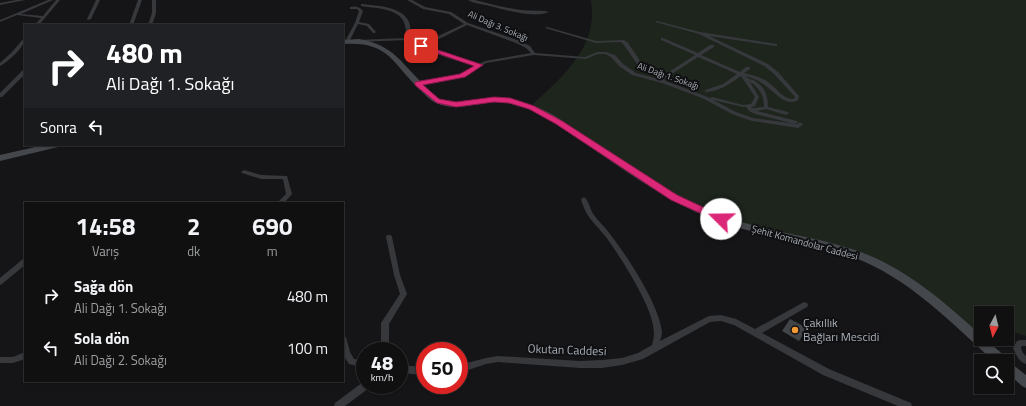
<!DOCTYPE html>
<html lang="tr">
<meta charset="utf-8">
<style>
:root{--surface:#101011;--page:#19191a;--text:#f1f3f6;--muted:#9c9d9f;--line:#303031}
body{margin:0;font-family:"Titillium Web",sans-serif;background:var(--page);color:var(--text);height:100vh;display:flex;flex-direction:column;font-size:15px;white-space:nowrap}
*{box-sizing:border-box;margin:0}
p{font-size:13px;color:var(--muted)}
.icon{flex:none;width:22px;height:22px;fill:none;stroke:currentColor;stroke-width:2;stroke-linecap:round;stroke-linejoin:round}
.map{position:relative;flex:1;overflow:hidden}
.sheet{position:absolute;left:24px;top:202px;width:320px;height:180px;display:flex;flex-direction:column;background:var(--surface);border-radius:0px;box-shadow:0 1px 3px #0004,0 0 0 1px var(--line)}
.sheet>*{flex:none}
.top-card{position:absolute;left:24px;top:24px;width:320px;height:122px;border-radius:0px;box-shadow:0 1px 3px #0004,0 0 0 1px var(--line);background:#202124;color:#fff;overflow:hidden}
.needle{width:26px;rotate:187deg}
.fabs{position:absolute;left:974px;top:306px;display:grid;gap:8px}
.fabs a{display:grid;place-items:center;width:40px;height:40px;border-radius:0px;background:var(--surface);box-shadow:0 1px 3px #0004,0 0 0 1px var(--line);font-size:20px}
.speed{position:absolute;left:356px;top:342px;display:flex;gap:8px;font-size:20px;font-weight:700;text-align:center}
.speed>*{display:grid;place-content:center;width:52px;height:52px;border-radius:50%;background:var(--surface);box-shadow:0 1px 3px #0004,0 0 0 1px var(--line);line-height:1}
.speed small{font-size:10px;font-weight:400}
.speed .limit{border:6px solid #d22;background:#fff;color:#111}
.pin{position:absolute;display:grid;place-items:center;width:34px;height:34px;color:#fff;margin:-17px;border-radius:8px;box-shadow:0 2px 6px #0006}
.me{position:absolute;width:44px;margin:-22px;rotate:292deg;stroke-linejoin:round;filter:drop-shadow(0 0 3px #0008)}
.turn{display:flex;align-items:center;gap:14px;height:84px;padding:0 16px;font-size:18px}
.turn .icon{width:52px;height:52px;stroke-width:2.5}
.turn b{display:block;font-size:28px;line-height:34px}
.then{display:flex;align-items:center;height:38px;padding:0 16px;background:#0003;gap:8px;font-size:15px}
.eta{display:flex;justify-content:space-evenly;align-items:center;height:68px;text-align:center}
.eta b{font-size:24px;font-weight:700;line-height:28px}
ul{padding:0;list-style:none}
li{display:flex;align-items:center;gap:12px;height:52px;padding:0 16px}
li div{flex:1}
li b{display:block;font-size:15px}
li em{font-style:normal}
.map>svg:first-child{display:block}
.green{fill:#1d251d}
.building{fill:#414447}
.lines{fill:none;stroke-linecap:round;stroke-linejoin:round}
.minor{fill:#36383c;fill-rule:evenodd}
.secondary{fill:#44474c;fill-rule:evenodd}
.route{fill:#db2777;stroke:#8e194d}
.poi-dot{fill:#f29933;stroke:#101012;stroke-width:1.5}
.labels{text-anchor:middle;stroke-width:4;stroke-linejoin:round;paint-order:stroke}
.far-street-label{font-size:9px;fill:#a7aeb7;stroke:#101012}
.street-label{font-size:10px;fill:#a7aeb7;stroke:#101012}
.near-poi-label{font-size:12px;fill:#a7aeb7;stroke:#101012;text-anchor:start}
.near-street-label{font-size:12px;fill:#a7aeb7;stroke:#101012}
</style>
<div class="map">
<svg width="1026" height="406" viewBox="0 0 1026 406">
<rect width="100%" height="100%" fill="#151517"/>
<path class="green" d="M 591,0 L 1026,0 L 1026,336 L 1007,330 L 1007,313 L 981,313 L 981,339 L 993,339 L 990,349 L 920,288 L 876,263 L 701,211 L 531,106 C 562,77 599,47 591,0 Z"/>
<path class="building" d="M 790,319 L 807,328 L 799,341 L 782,331 Z"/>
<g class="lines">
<g class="minor">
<path d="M 16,0 L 25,0 L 0,5 L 0,3 Z"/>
<path d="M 48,0 L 53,0 L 21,14 L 43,16 L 56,0 L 60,0 L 39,25 L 35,25 L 41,18 L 17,15 L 0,22 L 0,20 Z"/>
<path d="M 96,0 L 100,0 L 91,19 L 88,20 L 87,19 Z"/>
<path d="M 138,0 L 142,0 L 133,25 L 129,25 Z"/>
<path d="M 152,0 L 156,0 L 156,13 L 152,25 L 148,25 L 152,13 Z"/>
<path d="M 407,0 L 412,0 L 425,7 L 451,12 L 468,23 L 520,41 L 530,46 L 535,53 L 585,57 L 597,52 L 606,52 L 615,55 L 623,64 L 636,73 L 658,79 L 654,75 L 639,67 L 624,45 L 621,42 L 596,43 L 545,28 L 547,27 L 596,41 L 624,40 L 628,43 L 643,65 L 658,73 L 661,77 L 695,55 L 661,40 L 661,38 L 663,38 L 698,53 L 710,45 L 714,45 L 714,47 L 701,55 L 740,72 L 746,67 L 750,67 L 750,69 L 744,73 C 752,75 761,77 768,82 C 777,88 782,99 794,99 L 795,97 L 774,74 L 764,66 L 699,34 L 655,22 L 657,21 L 700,32 L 777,44 L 777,46 L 775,46 L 709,36 L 768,64 L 778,72 L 799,96 L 799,97 L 798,100 C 785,108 773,90 763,84 C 758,80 752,78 746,76 C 748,79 751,79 755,81 C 765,87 768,96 768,107 L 788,112 L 789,113 L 786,115 L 766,109 L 757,111 L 797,121 L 798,122 L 797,123 L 795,124 L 755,114 L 749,111 L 746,107 L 743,107 L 713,100 L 736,112 L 753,118 L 797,124 L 800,122 L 803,124 L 800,127 L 798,128 L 752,121 L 732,114 L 702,98 L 662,83 L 632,75 L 619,66 L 611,57 L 605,54 L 598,54 L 586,59 L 534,55 L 486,63 L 464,77 L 415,85 L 415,83 L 417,83 L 461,75 L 476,66 L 448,58 L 419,47 L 407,40 L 355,42 L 355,40 L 357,40 L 406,38 C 406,33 406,27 404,22 C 398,8 373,8 361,6 L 361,4 L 362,4 C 377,6 402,6 409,22 C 411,27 410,33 410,38 L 421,44 L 464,24 L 449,14 L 423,9 ZM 467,25 L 516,43 L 526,48 L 531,53 L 485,61 L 479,64 L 452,56 L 425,46 ZM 698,57 L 737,74 L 723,84 L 705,90 L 705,92 C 719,92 731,83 741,76 L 755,97 L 751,104 L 743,105 L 712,97 L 710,98 L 666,81 L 664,79 ZM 750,82 C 760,88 764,96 764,107 L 753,108 L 751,107 L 755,106 L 759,97 Z"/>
<path d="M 468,0 L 475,0 C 490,4 506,8 521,10 C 528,11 545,10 549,12 C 534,19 502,9 486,5 C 480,4 473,3 468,0 Z"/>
<path d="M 350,7 C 355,6 359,6 363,11 L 359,22 L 369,24 L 376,32 L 375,33 L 373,33 L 367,26 L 358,24 L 349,42 L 345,42 L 345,41 L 355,23 L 359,11 L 357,9 L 350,9 Z"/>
<path d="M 24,38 L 25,38 C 25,47 8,62 0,66 L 0,63 L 12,52 Z"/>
<path d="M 23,70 L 25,70 L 25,74 L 2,97 L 0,97 L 0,93 Z"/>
<path d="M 244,170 L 261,175 L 287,176 L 292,194 L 284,203 L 277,203 L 286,194 L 283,179 L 261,179 L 242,173 L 241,172 Z"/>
<path d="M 584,197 C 589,200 590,210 594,215 C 599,222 605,227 610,234 C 627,256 659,304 662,332 C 662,335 661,338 660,341 L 709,316 L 721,315 L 736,319 L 755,329 L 804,302 L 807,303 L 808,305 L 807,307 L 762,333 L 829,369 L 911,403 L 912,406 L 898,406 L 823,375 L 734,325 L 721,321 L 710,322 L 643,359 L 622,365 L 602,368 L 580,368 L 498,362 L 486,364 L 459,373 L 459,365 L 486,358 L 498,356 L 580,361 L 602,360 L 622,358 L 638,353 L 652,345 C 653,341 654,337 654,333 C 654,308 621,258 606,237 C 595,223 586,218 581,199 Z"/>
<path d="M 387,235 L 391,235 L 392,237 L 400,275 L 407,294 L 389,324 L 389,351 L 381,351 L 381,323 L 400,294 L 394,275 L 386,237 Z"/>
<path d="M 25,258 L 25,265 L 2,284 L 0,285 L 0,278 L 23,259 Z"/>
<path d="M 343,336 L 346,337 L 350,352 L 354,359 L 365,360 L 365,368 L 349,364 L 343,355 Z"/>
<path d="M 1020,340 L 1026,340 L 1026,346 L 1022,346 L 1021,348 L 1023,353 L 1026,356 L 1026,364 C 1019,362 1016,355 1013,348 L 1017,341 Z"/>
<path d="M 25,352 L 25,359 L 13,363 L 0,363 L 0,357 L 13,357 Z"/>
<path d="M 399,365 L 425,367 L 425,375 L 399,373 Z"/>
<path d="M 363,382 L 365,382 L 365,385 L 370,385 L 369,388 L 345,406 L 334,406 L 335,403 Z"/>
</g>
<g class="secondary">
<path d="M 359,39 C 394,45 402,64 426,87 C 430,91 434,96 439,99 C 456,108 478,98 495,98 C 508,97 522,101 534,106 C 554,113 571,127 588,139 C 625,163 661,188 701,207 C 751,231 807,233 858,251 C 906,268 944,302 981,335 L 981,339 L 985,339 L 1006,357 L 1008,361 L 1026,375 L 1026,388 L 1022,386 L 1007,373 L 1007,361 L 994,361 C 950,322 909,278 853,257 C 801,238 744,236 694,211 C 656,193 621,168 586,144 C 567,132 549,117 528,109 C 518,105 507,102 495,102 C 476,103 455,112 436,103 C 429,100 425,94 419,89 C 391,61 388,41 343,44 L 343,40 Z"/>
<path d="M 44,145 L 59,145 L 58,147 L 0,161 L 0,155 Z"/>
</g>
</g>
<path class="route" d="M 419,45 L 423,45 L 483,65 L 465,77 L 423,85 L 439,99 L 456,102 L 494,97 L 510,98 L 534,106 L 562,121 L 677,195 L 724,217 L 724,221 L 718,221 L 671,200 L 556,124 L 529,109 L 509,103 L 494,102 L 456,107 L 437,103 L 415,85 L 415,82 L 460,74 L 474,66 L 419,47 Z"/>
<circle class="poi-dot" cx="795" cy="330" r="4"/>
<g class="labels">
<g class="far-street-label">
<text transform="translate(498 26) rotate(23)" y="3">Ali Dağı 3. Sokağı</text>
<text transform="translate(668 76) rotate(19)" y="3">Ali Dağı 1. Sokağı</text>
</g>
<g class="street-label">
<text transform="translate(805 242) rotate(15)" y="4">Şehit Komandolar Caddesi</text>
</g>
<g class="near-poi-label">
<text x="803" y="327">Çakıllık<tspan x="803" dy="14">Bağları Mescidi</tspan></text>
</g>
<g class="near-street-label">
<text transform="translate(567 350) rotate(2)" y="4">Okutan Caddesi</text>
</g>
</g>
</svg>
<div class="fabs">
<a><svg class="needle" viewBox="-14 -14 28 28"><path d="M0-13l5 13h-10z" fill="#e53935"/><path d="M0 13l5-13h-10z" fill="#9c9d9f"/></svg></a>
<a><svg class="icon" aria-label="search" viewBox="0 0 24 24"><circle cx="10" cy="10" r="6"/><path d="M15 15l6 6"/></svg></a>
</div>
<div class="speed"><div>48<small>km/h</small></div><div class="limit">50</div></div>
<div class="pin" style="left:421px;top:46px;background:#d93025"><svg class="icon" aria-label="arrive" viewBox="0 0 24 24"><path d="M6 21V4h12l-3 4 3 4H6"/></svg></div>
<svg class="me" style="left:721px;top:219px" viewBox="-20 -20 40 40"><circle r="19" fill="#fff"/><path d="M0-13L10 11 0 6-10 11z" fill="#db2777"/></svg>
<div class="top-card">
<div class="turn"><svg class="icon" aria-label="right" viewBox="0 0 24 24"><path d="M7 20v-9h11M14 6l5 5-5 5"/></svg><div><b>480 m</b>Ali Dağı 1. Sokağı</div></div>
<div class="then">Sonra<svg class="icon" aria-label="left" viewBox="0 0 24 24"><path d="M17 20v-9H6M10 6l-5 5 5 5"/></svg></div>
</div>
<section class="sheet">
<div class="eta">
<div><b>14:58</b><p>Varış</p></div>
<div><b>2</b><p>dk</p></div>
<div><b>690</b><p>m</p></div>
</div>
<ul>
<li><svg class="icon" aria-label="right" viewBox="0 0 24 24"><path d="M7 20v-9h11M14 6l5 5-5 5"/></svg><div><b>Sağa dön</b><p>Ali Dağı 1. Sokağı</p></div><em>480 m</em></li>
<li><svg class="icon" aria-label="left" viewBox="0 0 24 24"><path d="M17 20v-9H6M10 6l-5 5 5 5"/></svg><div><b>Sola dön</b><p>Ali Dağı 2. Sokağı</p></div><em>100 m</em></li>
</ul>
</section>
</div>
